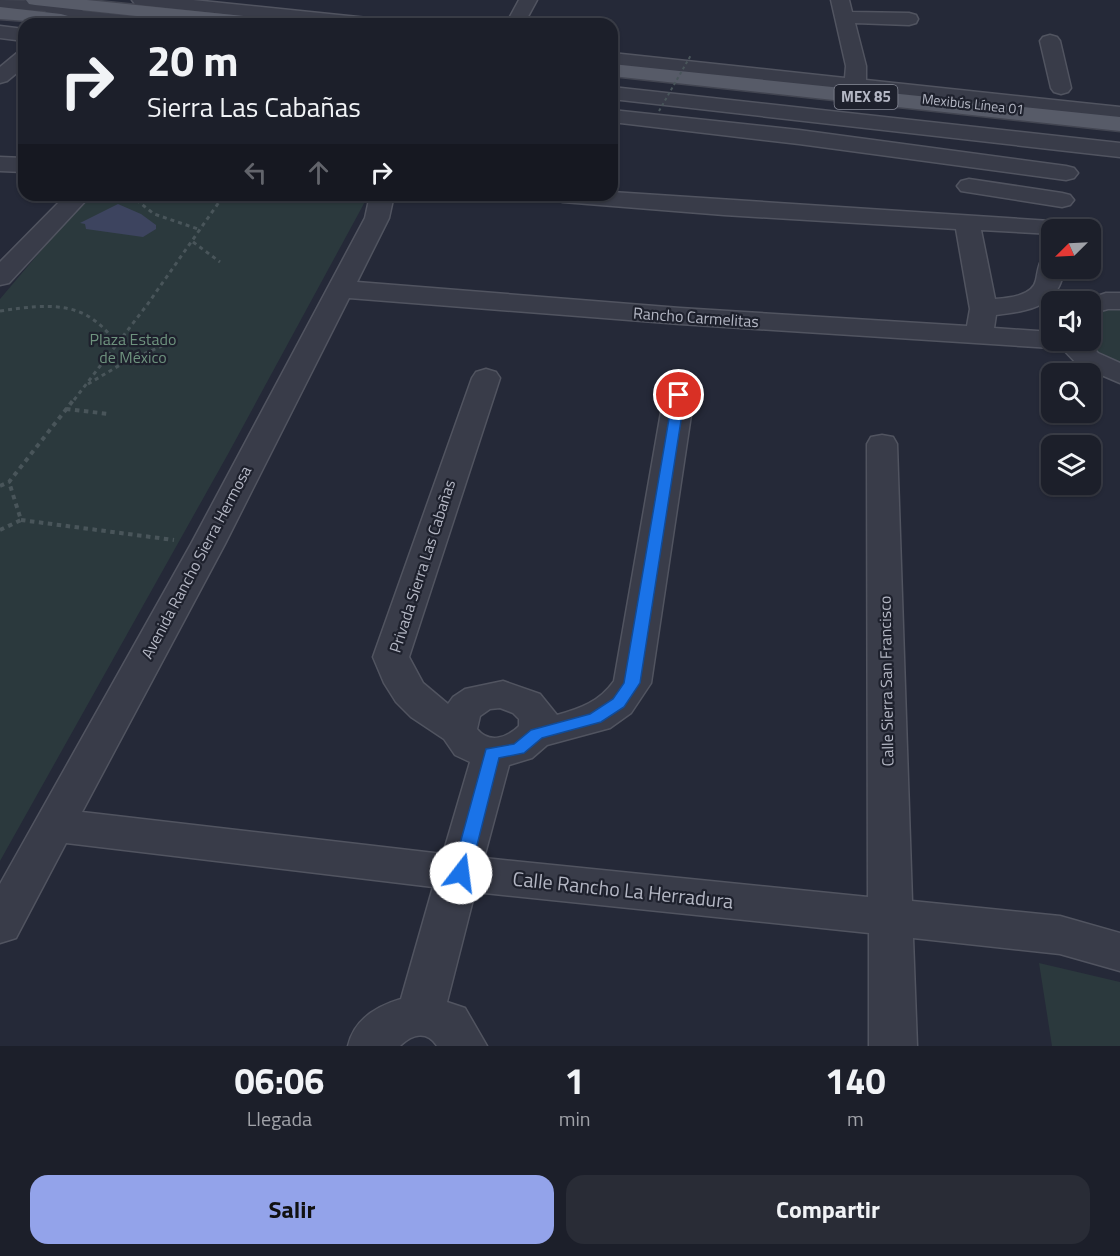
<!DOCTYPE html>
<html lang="es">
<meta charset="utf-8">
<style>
:root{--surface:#1c1f2a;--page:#292c36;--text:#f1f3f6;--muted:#a0a2a8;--line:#3a3d47;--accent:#93a3ea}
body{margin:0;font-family:"Titillium Web",sans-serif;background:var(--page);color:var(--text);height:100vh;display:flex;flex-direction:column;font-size:22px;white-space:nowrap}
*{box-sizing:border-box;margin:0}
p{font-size:20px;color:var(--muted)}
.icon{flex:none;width:33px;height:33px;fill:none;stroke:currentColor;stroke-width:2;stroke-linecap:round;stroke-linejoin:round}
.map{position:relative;height:1046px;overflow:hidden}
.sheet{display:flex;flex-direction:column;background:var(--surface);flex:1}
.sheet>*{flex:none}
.guide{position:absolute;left:18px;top:18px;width:600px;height:183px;border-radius:18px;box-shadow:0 2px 4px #0004,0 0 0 2px var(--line);background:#1c1f2a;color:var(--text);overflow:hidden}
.needle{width:39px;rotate:246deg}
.fabs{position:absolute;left:1041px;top:219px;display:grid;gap:12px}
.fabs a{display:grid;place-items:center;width:60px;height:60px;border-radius:12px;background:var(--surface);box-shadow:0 2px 4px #0004,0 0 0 2px var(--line);font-size:30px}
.pin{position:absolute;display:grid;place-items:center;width:51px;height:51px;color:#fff;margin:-26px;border:3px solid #fff;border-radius:50%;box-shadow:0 2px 6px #0007}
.me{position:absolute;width:66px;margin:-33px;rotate:15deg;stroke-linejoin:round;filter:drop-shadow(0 0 4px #0008)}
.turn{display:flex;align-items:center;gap:21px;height:126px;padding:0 30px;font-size:27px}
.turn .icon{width:78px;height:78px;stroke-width:2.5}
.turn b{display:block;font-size:42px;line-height:51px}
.lanes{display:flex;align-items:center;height:57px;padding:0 30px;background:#0003;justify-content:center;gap:30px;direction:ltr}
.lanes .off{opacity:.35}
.eta{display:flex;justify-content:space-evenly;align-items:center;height:102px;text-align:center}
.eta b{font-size:36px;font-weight:700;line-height:42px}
.button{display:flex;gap:12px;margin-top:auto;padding:12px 30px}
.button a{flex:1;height:69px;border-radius:18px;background:var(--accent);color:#111;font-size:24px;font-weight:700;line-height:69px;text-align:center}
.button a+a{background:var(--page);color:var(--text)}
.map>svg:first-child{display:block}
.green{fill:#2b393d}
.water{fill:#3d445f}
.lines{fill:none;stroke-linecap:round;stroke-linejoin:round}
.minor-casing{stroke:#515460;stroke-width:3}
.major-casing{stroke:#424551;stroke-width:3}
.path-far1{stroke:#49555a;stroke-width:3;stroke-dasharray:4 4;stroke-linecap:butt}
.path{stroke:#49555a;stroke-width:4;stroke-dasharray:4.5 4.5;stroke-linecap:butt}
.minor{fill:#393c49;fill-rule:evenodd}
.major{fill:#575b68;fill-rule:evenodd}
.path-bridge{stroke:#49555a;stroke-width:2;stroke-dasharray:3 3;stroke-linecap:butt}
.route{fill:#1a73e8;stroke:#114b97;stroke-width:1.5}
.labels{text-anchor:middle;stroke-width:4.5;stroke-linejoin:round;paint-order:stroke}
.far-street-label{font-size:14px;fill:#b4b7c4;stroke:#1e212d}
.shield{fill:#1e212d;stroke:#878a97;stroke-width:1.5}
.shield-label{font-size:15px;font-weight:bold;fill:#b4b7c4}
.street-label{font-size:16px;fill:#b4b7c4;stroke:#1e212d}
.park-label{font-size:16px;fill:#6e927e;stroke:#1e212d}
.near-street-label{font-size:20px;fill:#b4b7c4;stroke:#1e212d}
</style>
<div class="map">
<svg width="1120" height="1046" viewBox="0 0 1120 1046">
<rect width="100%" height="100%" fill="#252938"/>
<g class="green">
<path d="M 88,195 L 208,195 L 227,201 L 269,195 L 366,195 L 367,198 L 228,454 L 0,861 L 0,299 Z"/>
<path d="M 1120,307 L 1120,363 L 1093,349 L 1085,341 L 1090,340 L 1091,315 L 1096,312 Z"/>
<path d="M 1039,963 L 1120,982 L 1120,1046 L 1052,1046 Z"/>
</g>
<path class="water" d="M 118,204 L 141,214 L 156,225 L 156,229 L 143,237 L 86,229 L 85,224 L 80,223 Z"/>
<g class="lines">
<defs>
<g id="minor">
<path d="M 0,0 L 77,1 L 84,3 L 86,7 L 82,11 L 148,18 L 155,20 L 157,24 L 95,24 L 53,20 L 46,18 L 44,14 L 46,11 L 0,8 Z"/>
<path d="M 132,0 L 193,0 L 368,18 L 375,20 L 377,24 L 315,24 L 141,5 L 135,4 Z"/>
<path d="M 519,0 L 537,0 L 524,24 L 506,24 Z"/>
<path d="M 831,0 L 849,0 L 852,12 L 909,13 L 916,15 L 918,19 L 916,23 L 909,25 L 855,23 L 866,66 L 866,80 L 1120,107 L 1120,119 L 866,92 L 862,100 L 855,102 L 848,100 L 845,96 L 845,90 L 612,65 L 612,53 L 845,78 L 846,66 Z"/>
<path d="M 0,26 L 24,29 L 24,41 L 0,38 Z"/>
<path d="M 1050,35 L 1057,37 L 1060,41 L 1071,88 L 1068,92 L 1061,94 L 1054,92 L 1051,88 L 1040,41 L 1043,37 Z"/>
<path d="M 24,51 L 24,67 L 7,81 L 0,83 L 0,67 L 17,53 Z"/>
<path d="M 612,87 L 1120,143 L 1120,157 L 612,99 Z"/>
<path d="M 612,110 L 799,130 L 1066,166 L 1074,168 L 1078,173 L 1074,178 L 1066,180 L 799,144 L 612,122 Z"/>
<path d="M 0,157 L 24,158 L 24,172 L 0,171 Z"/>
<path d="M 969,179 L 1062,193 L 1070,195 L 1074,200 L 1070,205 L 1062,207 L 961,191 L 957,186 L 961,181 Z"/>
<path d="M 612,192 L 1066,222 L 1069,227 L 1068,230 L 1052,230 L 1052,234 L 981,230 L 995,299 C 1008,298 1033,296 1036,280 C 1038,271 1038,264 1043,257 L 1052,254 L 1052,268 L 1064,268 C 1060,307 1028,311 996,315 L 994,328 L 1052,332 L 1052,340 L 1086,340 L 1098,353 L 1120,363 L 1120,383 L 1078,365 L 1060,346 L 1052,348 L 680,324 L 349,298 L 225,544 L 82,812 L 443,854 L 470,762 L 455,755 L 444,739 L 411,717 L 396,702 L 384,683 L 373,657 L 472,378 L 476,372 L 486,369 L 496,372 L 500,378 L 409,657 L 423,683 L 448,704 L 453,697 L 465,689 L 503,681 L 540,694 L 557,715 C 581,708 599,702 614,681 L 664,395 L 669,389 L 679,386 L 689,389 L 694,395 L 651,683 L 631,713 L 610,728 L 547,745 L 532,758 L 509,765 L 484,858 L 868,897 L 867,444 L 871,437 L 882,435 L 893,437 L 897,444 L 912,901 L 1060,916 L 1120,933 L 1120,971 L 1060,954 L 913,938 L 917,1046 L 869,1046 L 869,933 L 475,892 L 447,1002 L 465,1008 L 487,1046 L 437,1046 C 427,1030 412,1034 400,1046 L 348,1046 C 354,1019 377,1006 401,999 L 433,887 L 66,843 L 16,938 L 0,943 L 0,884 L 191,544 L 365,218 L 370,195 L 394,195 L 389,218 L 357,282 L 680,308 L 967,326 L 970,309 L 956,229 L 724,215 L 563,202 L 555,200 L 551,195 L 612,195 ZM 500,708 L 513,713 L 519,719 L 519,726 C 507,738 489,744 477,729 L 480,716 L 490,709 Z"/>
<path d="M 66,195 L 91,195 L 9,283 L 0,285 L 0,262 Z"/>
<path d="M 1106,293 L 1120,293 L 1120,309 L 1108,309 L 1090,314 L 1090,302 L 1080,302 Z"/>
</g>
<g id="major">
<path d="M 26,0 L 87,0 L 263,18 L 270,20 L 272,24 L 210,24 L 35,5 L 29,4 Z"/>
<path d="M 0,7 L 61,14 L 68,16 L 70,20 L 68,24 L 0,19 Z"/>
<path d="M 612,64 L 1120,117 L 1120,131 L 612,76 Z"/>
</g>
</defs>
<use href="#minor" class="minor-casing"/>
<use href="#major" class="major-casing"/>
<g class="path-far1">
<path d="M 130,195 L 154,214 L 201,230"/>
<path d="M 193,242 L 220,262"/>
<path d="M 0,311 C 49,304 85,299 116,343"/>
<path d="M 88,384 L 125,362 L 162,346"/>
<path d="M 74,400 L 147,305 L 224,195"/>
</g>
<g class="path">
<path d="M 66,409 L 109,414"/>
<path d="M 0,486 L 9,482 L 75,398"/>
<path d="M 21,520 L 174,540"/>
<path d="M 0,530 L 21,520 L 9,482"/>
</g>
<use href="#minor" class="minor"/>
<use href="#major" class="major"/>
<path class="path-bridge" d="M 659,111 L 691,55"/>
</g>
<path class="route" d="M 679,391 L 685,395 L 640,683 L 624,707 L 601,722 L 542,738 L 524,753 L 499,758 L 470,873 L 467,878 L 461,880 L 454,878 L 452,873 L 486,749 L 514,744 L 531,730 L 590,714 L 613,699 L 624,683 L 673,395 Z"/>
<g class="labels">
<g class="far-street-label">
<text transform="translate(973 104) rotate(6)" y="5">Mexibús Línea 01</text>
</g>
<rect class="shield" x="834.5" y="85" width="63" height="24" rx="4.5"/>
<g class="shield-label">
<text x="866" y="102">MEX 85</text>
</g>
<g class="street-label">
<text transform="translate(696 317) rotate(4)" y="6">Rancho Carmelitas</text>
<text transform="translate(196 562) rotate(-62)" y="6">Avenida Rancho Sierra Hermosa</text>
<text transform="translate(422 566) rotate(-72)" y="6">Privada Sierra Las Cabañas</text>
<text transform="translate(886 681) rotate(-91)" y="6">Calle Sierra San Francisco</text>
</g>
<g class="park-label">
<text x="133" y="345">Plaza Estado<tspan x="133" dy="18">de México</tspan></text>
</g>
<g class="near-street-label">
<text transform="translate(623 890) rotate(6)" y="7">Calle Rancho La Herradura</text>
</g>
</g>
</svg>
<div class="fabs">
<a><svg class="needle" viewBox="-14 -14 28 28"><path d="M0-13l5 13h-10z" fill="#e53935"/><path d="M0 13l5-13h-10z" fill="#a0a2a8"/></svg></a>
<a><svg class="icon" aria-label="sound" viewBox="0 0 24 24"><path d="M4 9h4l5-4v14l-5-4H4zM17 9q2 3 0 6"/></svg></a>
<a><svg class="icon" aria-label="search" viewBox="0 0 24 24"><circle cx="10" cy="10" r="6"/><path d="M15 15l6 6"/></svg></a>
<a><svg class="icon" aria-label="layers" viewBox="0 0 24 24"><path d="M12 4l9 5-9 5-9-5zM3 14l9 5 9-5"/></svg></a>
</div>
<div class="pin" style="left:679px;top:395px;background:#d93025"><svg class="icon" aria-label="arrive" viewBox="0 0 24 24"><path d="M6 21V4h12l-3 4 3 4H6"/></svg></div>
<svg class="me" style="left:461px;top:873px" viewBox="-20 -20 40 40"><circle r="19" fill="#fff"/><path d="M0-13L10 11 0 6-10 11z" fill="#1a73e8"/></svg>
<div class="guide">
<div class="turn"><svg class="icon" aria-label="right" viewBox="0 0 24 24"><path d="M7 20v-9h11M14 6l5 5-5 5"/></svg><div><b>20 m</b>Sierra Las Cabañas</div></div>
<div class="lanes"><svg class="icon off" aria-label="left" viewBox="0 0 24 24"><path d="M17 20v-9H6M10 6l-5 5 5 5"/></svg><svg class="icon off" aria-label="ahead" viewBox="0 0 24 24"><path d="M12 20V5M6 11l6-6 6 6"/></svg><svg class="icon" aria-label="right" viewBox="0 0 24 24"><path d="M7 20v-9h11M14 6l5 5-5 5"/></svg></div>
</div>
</div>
<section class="sheet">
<div class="eta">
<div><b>06:06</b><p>Llegada</p></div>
<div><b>1</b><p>min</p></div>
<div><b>140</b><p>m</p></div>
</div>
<div class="button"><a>Salir</a><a>Compartir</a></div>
</section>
